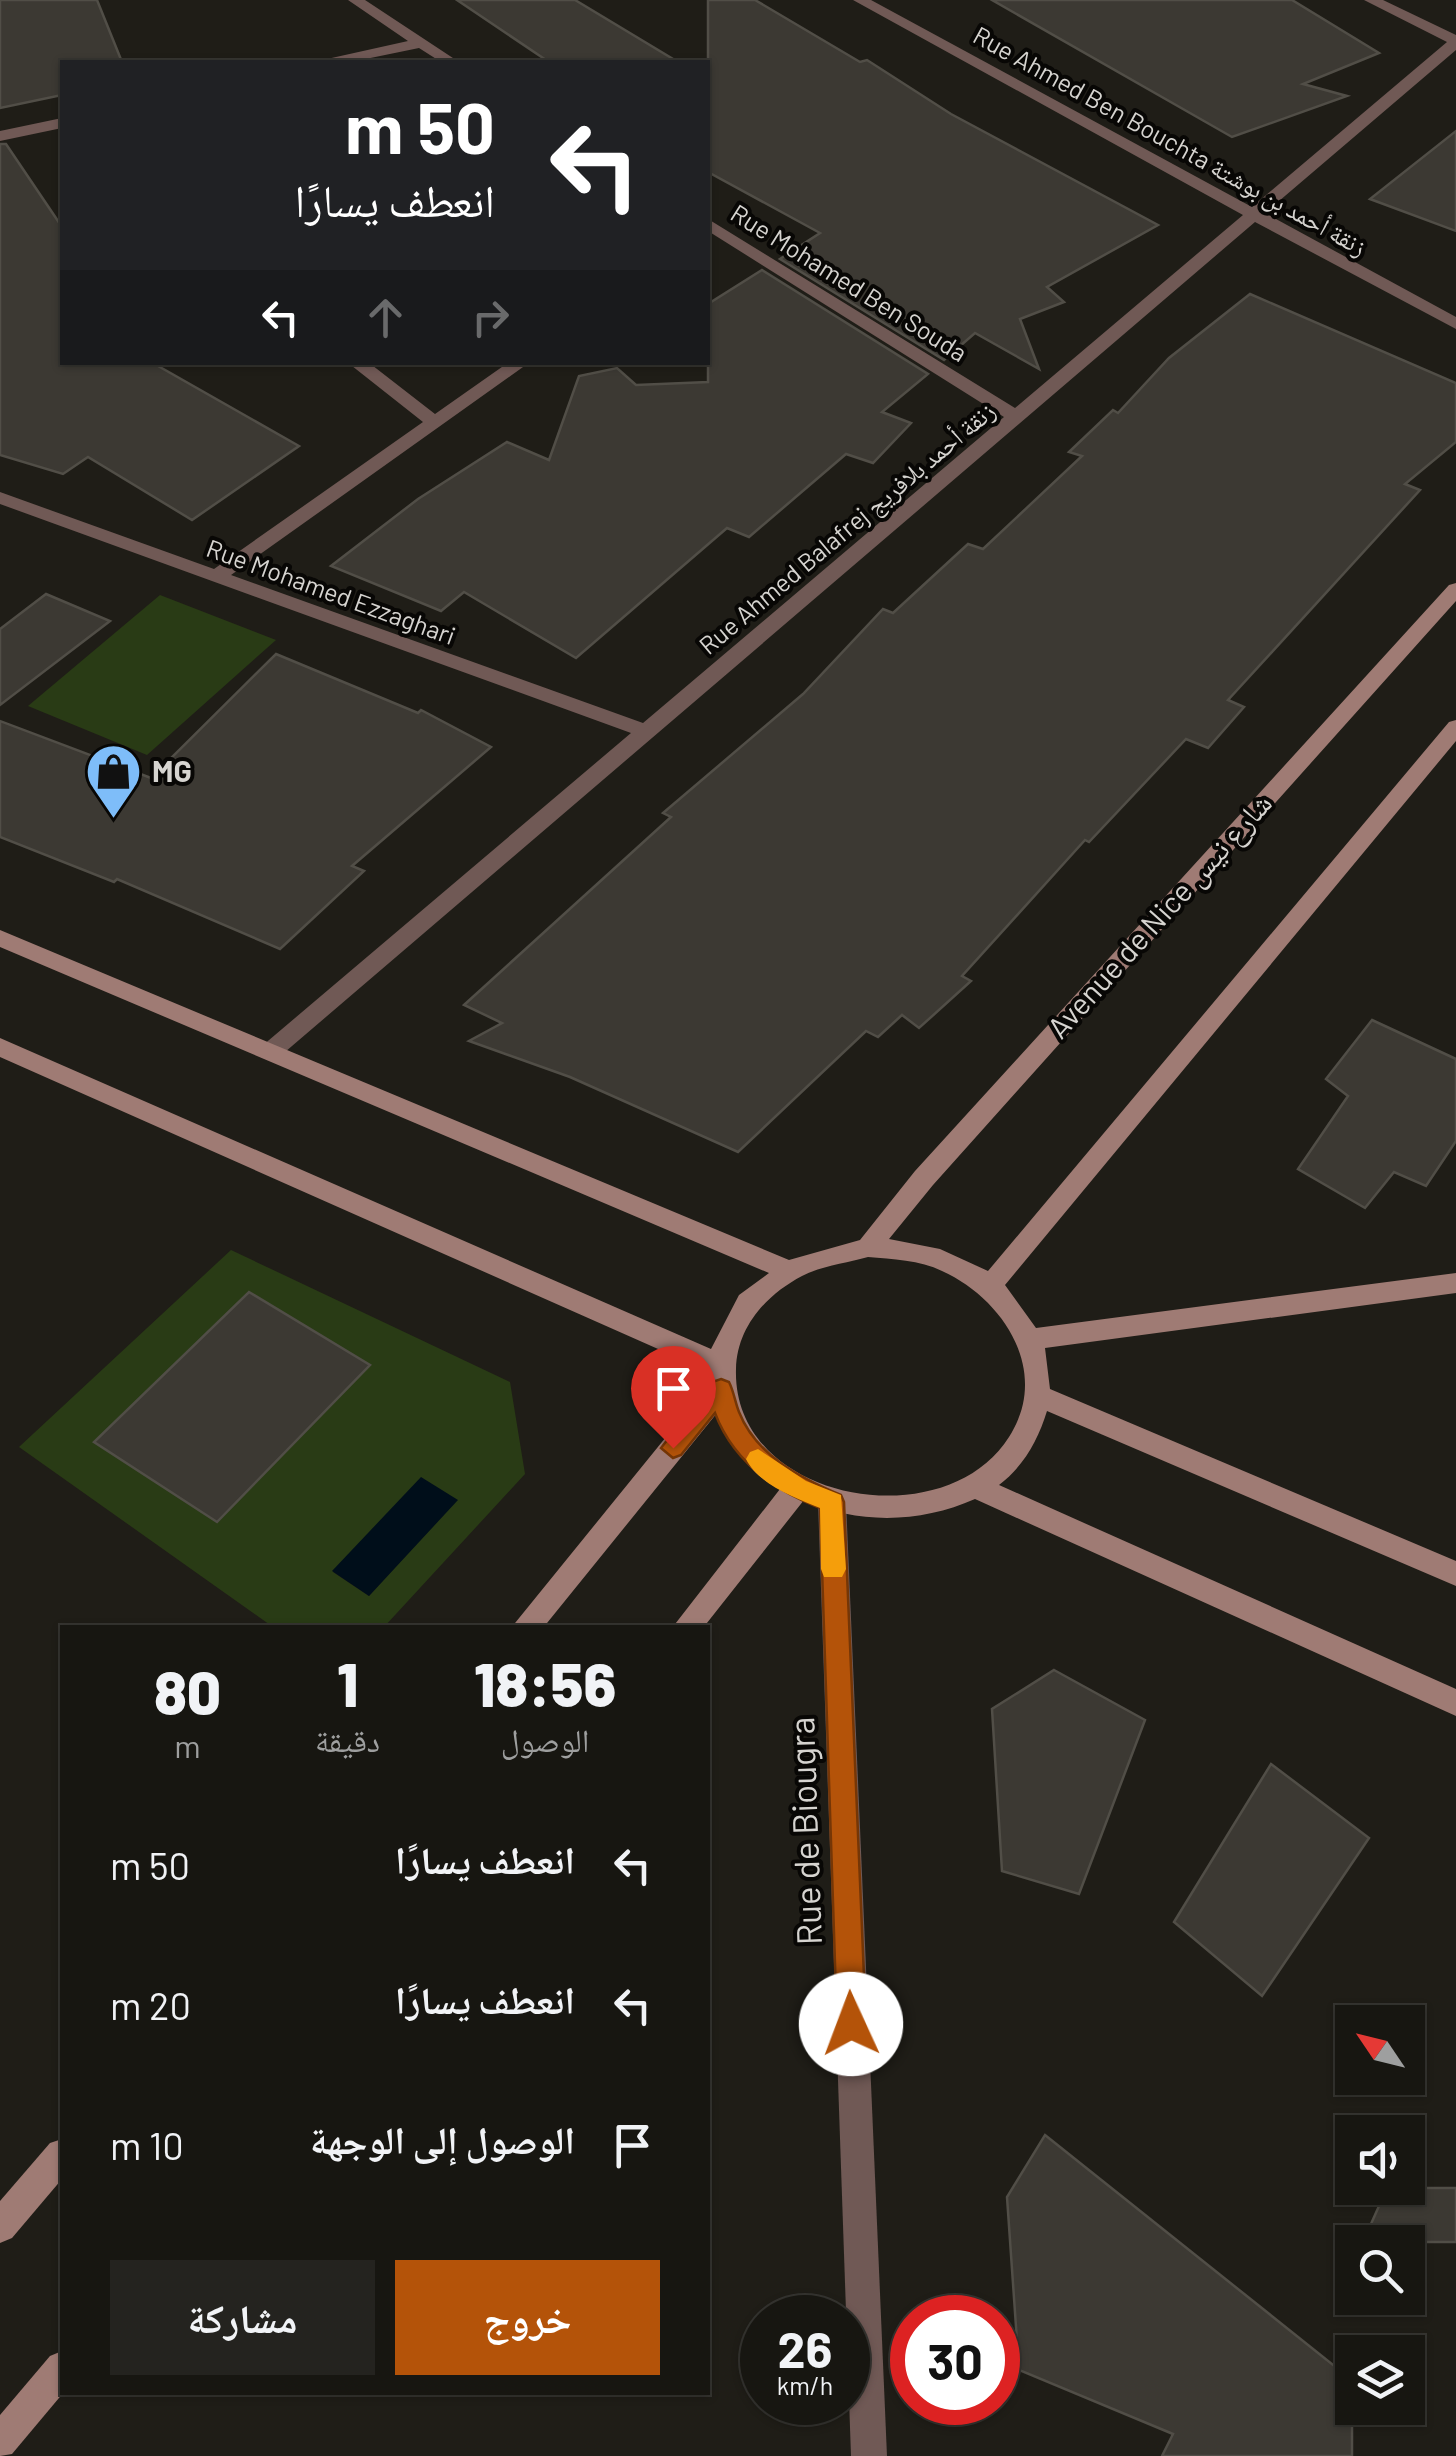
<!DOCTYPE html>
<html lang="ar">
<meta charset="utf-8">
<style>
:root{--surface:#171611;--page:#24231f;--text:#f1f3f6;--muted:#9e9f9f;--line:#363531;--accent:#b45309}
body{margin:0;font-family:Barlow,"Noto Naskh Arabic",sans-serif;background:var(--page);color:var(--text);direction:rtl;height:100vh;display:flex;flex-direction:column;font-size:38px;white-space:nowrap}
*{box-sizing:border-box;margin:0}
p{font-size:32px;color:var(--muted)}
.icon{flex:none;width:55px;height:55px;fill:none;stroke:currentColor;stroke-width:2;stroke-linecap:round;stroke-linejoin:round}
.map{position:relative;flex:1;overflow:hidden;direction:ltr}
.panel{position:absolute;left:60px;top:1625px;width:650px;height:770px;display:flex;flex-direction:column;background:var(--surface);border-radius:0px;box-shadow:0 2px 8px #0004,0 0 0 2px var(--line);direction:rtl}
.panel>*{flex:none}
.guide{position:absolute;left:60px;top:60px;width:650px;height:305px;border-radius:0px;box-shadow:0 2px 8px #0004,0 0 0 2px var(--line);direction:rtl;background:#202124;color:#fff;overflow:hidden}
.needle{width:65px;rotate:305deg}
.buttons{position:absolute;left:1335px;top:2005px;display:grid;gap:20px}
.buttons a{display:grid;place-items:center;width:90px;height:90px;border-radius:0px;background:var(--surface);box-shadow:0 2px 8px #0004,0 0 0 2px var(--line);font-size:50px}
.speed{position:absolute;left:740px;top:2295px;display:flex;gap:20px;font-size:50px;font-weight:700;text-align:center}
.speed>*{display:grid;place-content:center;width:130px;height:130px;border-radius:50%;background:var(--surface);box-shadow:0 2px 8px #0004,0 0 0 2px var(--line);line-height:1}
.speed small{font-size:25px;font-weight:400}
.speed .limit{border:15px solid #d22;background:#fff;color:#111}
.pin{position:absolute;display:grid;place-items:center;width:85px;height:85px;color:#fff;margin:-102px -42px;border-radius:50% 50% 50% 0;rotate:-45deg;box-shadow:0 0 10px #0007}
.pin .icon{rotate:45deg}
.me{position:absolute;width:110px;margin:-55px;rotate:358deg;stroke-linejoin:round;filter:drop-shadow(0 0 8px #0008)}
.turn{display:flex;align-items:center;gap:35px;height:210px;padding:0 50px;font-size:45px}
.turn .icon{width:130px;height:130px;stroke-width:2.5}
.turn b{display:block;font-size:70px;line-height:85px}
.lanes{display:flex;align-items:center;height:95px;padding:0 50px;background:#0003;justify-content:center;gap:50px;direction:ltr}
.lanes .off{opacity:.35}
.eta{display:flex;justify-content:space-evenly;align-items:center;height:170px;text-align:center}
.eta b{font-size:60px;font-weight:800;line-height:70px}
.button{display:flex;gap:20px;margin-top:auto;padding:20px 50px}
.button a{flex:1;height:115px;border-radius:0px;background:var(--accent);color:#fff;font-size:40px;font-weight:800;line-height:115px;text-align:center}
.button a+a{background:var(--page);color:var(--text)}
ul{padding:0;list-style:none}
li{display:flex;align-items:center;gap:30px;height:140px;padding:0 50px}
li div{flex:1}
li b{display:block;font-size:38px}
li em{font-style:normal}
.map>svg:first-child{display:block}
.green{fill:#293b15;fill-rule:evenodd}
.water{fill:#000e1a}
.building{fill:#3c3933;stroke:#514e47;stroke-width:2.5}
.lines{fill:none;stroke-linecap:round;stroke-linejoin:round}
.street{fill:#705955;fill-rule:evenodd}
.secondary{fill:#9f7b74;fill-rule:evenodd}
.route{fill:#b45309;stroke:#753606;stroke-width:2.5}
.slow{fill:#f59e0b}
.labels{text-anchor:middle;stroke-width:8;stroke-linejoin:round;paint-order:stroke}
.far-street-label{font-size:25px;fill:#d6d4d0;stroke:#080705}
.poi-label{font-size:30px;font-weight:bold;fill:#d6d4d0;stroke:#080705;text-anchor:start}
.street-label{font-size:30px;fill:#d6d4d0;stroke:#080705}
.near-street-label{font-size:35px;fill:#d6d4d0;stroke:#080705}
</style>
<div class="map">
<svg width="1456" height="2456" viewBox="0 0 1456 2456">
<rect width="100%" height="100%" fill="#1f1d17"/>
<g class="green">
<path d="M 160,595 L 276,640 L 147,755 L 28,706 Z"/>
<path d="M 231,1250 L 510,1382 L 525,1474 L 384,1627 L 273,1627 L 19,1447 ZM 249,1292 L 369,1365 L 218,1522 L 95,1442 ZM 457,1500 L 369,1596 L 333,1572 Z"/>
</g>
<path class="water" d="M 421,1477 L 458,1500 L 369,1596 L 332,1571 Z"/>
<g class="building">
<path d="M 0,0 L 97,0 L 122,62 L 62,62 L 62,95 L 0,108 Z"/>
<path d="M 457,0 L 575,0 L 678,62 L 549,62 Z"/>
<path d="M 708,0 L 755,0 L 860,62 L 867,60 L 951,114 L 1158,225 L 1047,287 L 1064,302 L 1020,319 L 1039,369 L 975,333 L 944,360 L 780,259 L 820,233 L 708,172 Z"/>
<path d="M 992,0 L 1292,0 L 1379,53 L 1303,84 L 1347,96 L 1232,137 Z"/>
<path d="M 1456,131 L 1456,231 L 1370,199 Z"/>
<path d="M 0,144 L 6,144 L 62,227 L 62,362 L 151,362 L 299,446 L 192,520 L 88,457 L 63,474 L 0,455 Z"/>
<path d="M 762,270 L 928,374 L 882,412 L 911,423 L 873,463 L 846,454 L 749,537 L 727,528 L 576,658 L 464,592 L 441,611 L 331,566 L 418,499 L 507,442 L 549,460 L 579,376 L 617,368 L 636,385 L 708,382 L 708,304 Z"/>
<path d="M 1250,294 L 1456,383 L 1456,442 L 1405,484 L 1420,490 L 1228,700 L 1244,707 L 1208,748 L 1186,739 L 1089,842 L 1085,840 L 962,976 L 971,981 L 919,1028 L 902,1015 L 878,1037 L 866,1031 L 738,1152 L 570,1077 L 469,1041 L 502,1023 L 464,1005 L 671,817 L 663,813 L 803,694 L 883,609 L 893,613 L 968,544 L 983,549 L 1082,456 L 1069,452 L 1113,410 L 1118,413 L 1169,358 Z"/>
<path d="M 46,594 L 110,621 L 0,705 L 0,629 Z"/>
<path d="M 276,654 L 418,713 L 421,710 L 491,747 L 352,866 L 364,871 L 280,949 L 117,879 L 114,882 L 0,837 L 0,721 L 151,778 Z"/>
<path d="M 1372,1020 L 1456,1059 L 1456,1141 L 1426,1186 L 1394,1172 L 1365,1208 L 1298,1169 L 1348,1096 L 1326,1079 Z"/>
<path d="M 249,1292 L 370,1365 L 217,1522 L 94,1442 Z"/>
<path d="M 1054,1670 L 1145,1720 L 1079,1894 L 1002,1871 L 992,1709 Z"/>
<path d="M 1271,1764 L 1369,1838 L 1262,1996 L 1174,1922 Z"/>
<path d="M 1045,2135 L 1352,2380 L 1352,2456 L 1162,2456 L 1173,2434 L 1019,2370 L 1007,2197 Z"/>
<path d="M 1387,2188 L 1456,2188 L 1456,2242 L 1363,2242 Z"/>
</g>
<g class="lines">
<g class="street">
<path d="M 348,0 L 365,0 L 459,62 L 441,62 L 419,48 L 351,62 L 325,62 L 327,59 L 408,41 Z"/>
<path d="M 853,0 L 871,0 L 1252,207 L 1447,42 L 1364,0 L 1383,0 L 1456,35 L 1456,50 L 1265,213 L 1456,317 L 1456,329 L 1255,222 L 278,1058 L 262,1058 L 258,1052 L 262,1046 L 631,733 L 0,504 L 0,492 L 214,569 L 423,422 L 347,362 L 368,362 L 435,414 L 509,362 L 530,362 L 231,575 L 643,723 L 1004,417 L 708,231 L 708,219 L 1015,408 L 1243,215 Z"/>
<path d="M 62,118 L 62,128 L 0,141 L 0,131 Z"/>
<path d="M 832,1490 L 842,1494 L 846,1502 L 887,2456 L 851,2456 L 818,1502 L 822,1494 Z"/>
</g>
<g class="secondary">
<path d="M 1456,583 L 1456,601 L 933,1185 L 889,1239 L 940,1249 L 988,1271 L 1449,722 L 1456,720 L 1456,741 L 1005,1285 L 1036,1328 L 1456,1273 L 1456,1293 L 1045,1348 L 1050,1389 L 1456,1561 L 1456,1586 L 1047,1411 C 1038,1440 1024,1466 999,1485 L 1456,1689 L 1456,1716 L 975,1499 C 921,1523 858,1525 804,1500 L 703,1628 L 672,1628 L 780,1489 C 749,1475 730,1443 717,1413 L 543,1628 L 511,1628 L 709,1384 L 710,1372 L 0,1057 L 0,1038 L 711,1349 L 739,1295 L 769,1273 L 0,947 L 0,930 L 789,1260 L 860,1240 L 915,1171 L 1449,585 ZM 868,1257 C 892,1259 920,1260 942,1271 C 1004,1299 1051,1372 1009,1437 C 944,1540 732,1501 736,1369 C 737,1327 766,1295 802,1276 C 821,1266 847,1263 868,1257 Z"/>
<path d="M 62,2139 L 62,2179 L 12,2238 L 0,2243 L 0,2201 L 50,2143 Z"/>
<path d="M 62,2351 L 64,2392 L 12,2454 L 0,2456 L 0,2415 L 50,2356 Z"/>
</g>
</g>
<path class="route" d="M 721,1379 L 729,1382 C 734,1392 735,1402 739,1412 C 756,1455 800,1478 841,1495 L 844,1502 L 866,2024 L 861,2034 L 851,2038 L 841,2034 L 837,2024 L 820,1508 C 774,1490 733,1461 715,1413 L 681,1455 L 673,1458 L 661,1448 L 712,1382 Z"/>
<path class="slow" d="M 758,1449 L 806,1481 L 841,1495 L 846,1569 L 842,1577 L 824,1577 L 821,1569 L 820,1508 C 795,1498 758,1484 746,1459 L 750,1452 Z"/>
<defs>
<symbol id="shop-pin" viewBox="-11 -11 22 30"><path d="M0 17L-7.5 6A9.5 9.5 0 1 1 7.5 6Z" fill="#7ebdf9" stroke="#080705"/><path d="M-5-2.5h2.3a2.7 3.5 0 0 1 5.4 0H5L5.5 6h-11ZM-1.5-2.5h3a1.5 2.3 0 0 0-3 0Z" fill="#111"/></symbol>
</defs>
<g fill-rule="evenodd">
<use href="#shop-pin" x="82" y="740" width="63" height="86"/>
</g>
<g class="labels">
<g class="far-street-label">
<text transform="translate(1170 141) rotate(29)" y="9">Rue Ahmed Ben Bouchta زنقة أحمد بن بوشتة</text>
<text transform="translate(849 283) rotate(32)" y="9">Rue Mohamed Ben Souda</text>
<text transform="translate(847 528) rotate(-40)" y="9">Rue Ahmed Balafrej زنقة أحمد بلافريج</text>
<text transform="translate(331 592) rotate(20)" y="9">Rue Mohamed Ezzaghari</text>
</g>
<g class="poi-label">
<text x="152" y="782">MG</text>
</g>
<g class="street-label">
<text transform="translate(1160 916) rotate(-48)" y="10">Avenue de Nice شارع نيس</text>
</g>
<g class="near-street-label">
<text transform="translate(806 1831) rotate(-92)" y="12">Rue de Biougra</text>
</g>
</g>
</svg>
<div class="buttons">
<a><svg class="needle" viewBox="-14 -14 28 28"><path d="M0-13l5 13h-10z" fill="#e53935"/><path d="M0 13l5-13h-10z" fill="#9e9f9f"/></svg></a>
<a><svg class="icon" aria-label="sound" viewBox="0 0 24 24"><path d="M4 9h4l5-4v14l-5-4H4zM17 9q2 3 0 6"/></svg></a>
<a><svg class="icon" aria-label="search" viewBox="0 0 24 24"><circle cx="10" cy="10" r="6"/><path d="M15 15l6 6"/></svg></a>
<a><svg class="icon" aria-label="layers" viewBox="0 0 24 24"><path d="M12 4l9 5-9 5-9-5zM3 14l9 5 9-5"/></svg></a>
</div>
<div class="speed"><div>26<small>km/h</small></div><div class="limit">30</div></div>
<div class="pin" style="left:673px;top:1448px;background:#d93025"><svg class="icon" aria-label="arrive" viewBox="0 0 24 24"><path d="M6 21V4h12l-3 4 3 4H6"/></svg></div>
<svg class="me" style="left:851px;top:2024px" viewBox="-20 -20 40 40"><circle r="19" fill="#fff"/><path d="M0-13L10 11 0 6-10 11z" fill="#b45309"/></svg>
<div class="guide">
<div class="turn"><svg class="icon" aria-label="left" viewBox="0 0 24 24"><path d="M17 20v-9H6M10 6l-5 5 5 5"/></svg><div><b>50 m</b>انعطف يسارًا</div></div>
<div class="lanes"><svg class="icon" aria-label="left" viewBox="0 0 24 24"><path d="M17 20v-9H6M10 6l-5 5 5 5"/></svg><svg class="icon off" aria-label="ahead" viewBox="0 0 24 24"><path d="M12 20V5M6 11l6-6 6 6"/></svg><svg class="icon off" aria-label="right" viewBox="0 0 24 24"><path d="M7 20v-9h11M14 6l5 5-5 5"/></svg></div>
</div>
<section class="panel">
<div class="eta">
<div><b>18:56</b><p>الوصول</p></div>
<div><b>1</b><p>دقيقة</p></div>
<div><b>80</b><p>m</p></div>
</div>
<ul>
<li><svg class="icon" aria-label="left" viewBox="0 0 24 24"><path d="M17 20v-9H6M10 6l-5 5 5 5"/></svg><div><b>انعطف يسارًا</b></div><em>50 m</em></li>
<li><svg class="icon" aria-label="left" viewBox="0 0 24 24"><path d="M17 20v-9H6M10 6l-5 5 5 5"/></svg><div><b>انعطف يسارًا</b></div><em>20 m</em></li>
<li><svg class="icon" aria-label="arrive" viewBox="0 0 24 24"><path d="M6 21V4h12l-3 4 3 4H6"/></svg><div><b>الوصول إلى الوجهة</b></div><em>10 m</em></li>
</ul>
<div class="button"><a>خروج</a><a>مشاركة</a></div>
</section>
</div>
